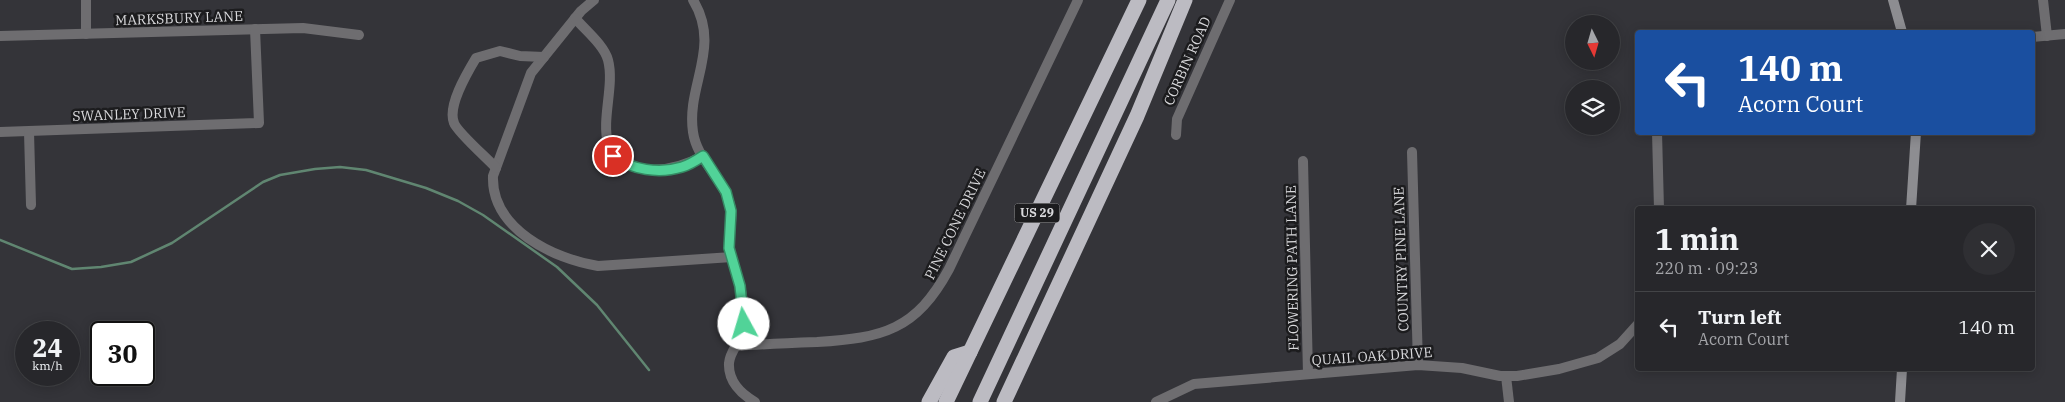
<!DOCTYPE html>
<meta charset="utf-8">
<style>
:root{--surface:#27272b;--page:#2f2f33;--text:#f1f3f6;--muted:#a4a5a9;--line:#434447}
body{margin:0;font-family:"IBM Plex Serif",serif;background:var(--page);color:var(--text);height:100vh;display:flex;flex-direction:column;font-size:19px;white-space:nowrap}
*{box-sizing:border-box;margin:0}
p{font-size:16px;color:var(--muted)}
.icon{flex:none;width:28px;height:28px;fill:none;stroke:currentColor;stroke-width:2;stroke-linecap:round;stroke-linejoin:round}
.map{position:relative;flex:1;overflow:hidden}
.details{position:absolute;left:1635px;top:206px;width:400px;height:165px;display:flex;flex-direction:column;background:var(--surface);border-radius:5px;box-shadow:0 2px 12px #0003,0 0 0 1px var(--line)}
.details>*{flex:none}
.guide{position:absolute;left:1635px;top:30px;width:400px;height:105px;border-radius:5px;box-shadow:0 2px 12px #0003,0 0 0 1px var(--line);background:#1a4fa0;color:#fff;overflow:hidden}
.needle{width:32px;rotate:175deg}
.fabs{position:absolute;left:1565px;top:15px;display:grid;gap:10px}
.fabs a{display:grid;place-items:center;width:55px;height:55px;border-radius:50%;background:var(--surface);box-shadow:0 2px 12px #0003,0 0 0 1px var(--line);font-size:25px}
.speed{position:absolute;left:15px;top:321px;display:flex;gap:10px;font-size:25px;font-weight:700;text-align:center}
.speed>*{display:grid;place-content:center;width:65px;height:65px;border-radius:50%;background:var(--surface);box-shadow:0 2px 12px #0003,0 0 0 1px var(--line);line-height:1}
.speed small{font-size:12px;font-weight:400}
.speed .limit{border:2px solid #111;border-radius:8px;background:#fff;color:#111}
.pin{position:absolute;display:grid;place-items:center;width:42px;height:42px;color:#fff;margin:-21px;border:2px solid #fff;border-radius:50%;box-shadow:0 1px 5px #0007}
.me{position:absolute;width:55px;margin:-28px;rotate:354deg;stroke-linejoin:round;filter:drop-shadow(0 0 4px #0008)}
.turn{display:flex;align-items:center;gap:18px;height:105px;padding:0 20px;font-size:22px}
.turn .icon{width:65px;height:65px;stroke-width:2.5}
.turn b{display:block;font-size:35px;line-height:42px}
.round{display:grid;place-items:center;flex:none;width:52px;height:52px;border-radius:26px;background:var(--page)}
.head{display:flex;align-items:center;justify-content:space-between;height:85px;padding:0 20px}
h1{font-size:30px;font-weight:800;line-height:38px}
ul{padding:0;list-style:none}
li{display:flex;align-items:center;gap:15px;height:70px;padding:0 20px;border-top:1px solid var(--line)}
li div{flex:1}
li b{display:block;font-size:19px}
li em{font-style:normal}
.map>svg:first-child{display:block}
.lines{fill:none;stroke-linecap:round;stroke-linejoin:round}
.stream{stroke:#608671;stroke-width:2.5}
.street{stroke:#6e6d70;stroke-width:10}
.secondary{stroke:#8d8d91;stroke-width:10}
.highway{stroke:#bcbbc2;stroke-width:15}
.route-casing{stroke:#358963;stroke-width:12}
.route{stroke:#51d398;stroke-width:9}
.labels{text-anchor:middle;stroke-width:5;stroke-linejoin:round;paint-order:stroke}
.shield{fill:#1c1c1e;stroke:#a0a0a3;stroke-width:1}
.shield-label{font-size:12px;font-weight:bold;fill:#d9d9dc}
.street-label{font-size:14px;fill:#d9d9dc;stroke:#1c1c1e}
</style>
<div class="map">
<svg width="2065" height="402" viewBox="0 0 2065 402">
<rect width="100%" height="100%" fill="#343439"/>
<g class="lines">
<path class="stream" d="M 0,240 L 72,269 L 101,267 L 131,262 L 172,243 L 263,182 L 280,175 L 315,169 L 340,167 L 366,170 L 426,188 L 458,201 L 483,215 L 557,267 L 597,305 L 649,370"/>
<g class="street">
<path d="M 86,0 L 86,34"/>
<path d="M 594,0 L 581,11 L 531,73 L 493,176 C 491,229 554,259 598,266 L 732,257"/>
<path d="M 693,0 C 722,48 686,85 693,132 C 697,161 726,181 731,209 C 733,222 728,235 729,247 C 730,257 735,267 737,276 C 742,291 745,309 744,325 C 744,339 730,349 729,363 C 728,381 741,394 755,402"/>
<path d="M 2043,0 L 2047,36"/>
<path d="M 575,18 C 585,30 604,45 608,60 C 618,97 583,156 638,168 C 662,173 683,167 703,156"/>
<path d="M 0,36 L 303,28 L 359,35"/>
<path d="M 2032,37 L 2065,34"/>
<path d="M 0,132 L 259,123 L 255,29"/>
<path d="M 29,132 L 31,205"/>
<path d="M 1657,132 L 1659,209"/>
<path d="M 1176,135 L 1177,119 L 1230,0"/>
<path d="M 1412,152 L 1418,365"/>
<path d="M 1303,161 L 1308,374"/>
<path d="M 496,168 C 488,159 457,132 454,123 C 447,106 467,73 476,58 L 500,51 L 520,56 L 544,57"/>
<path d="M 736,346 C 763,344 790,343 817,342 C 883,338 916,330 949,269 L 1078,0"/>
<path d="M 1506,376 L 1509,402"/>
<path d="M 1156,402 L 1194,384 L 1418,365 L 1462,368 L 1500,376 L 1517,376 L 1559,369 L 1598,358 L 1620,344 L 1638,324"/>
</g>
<g class="secondary">
<path d="M 1893,0 L 1902,32"/>
<path d="M 1911,209 L 1916,132"/>
<path d="M 1900,402 L 1902,369"/>
</g>
<g class="highway">
<path d="M 929,402 L 954,357 L 970,352"/>
<path d="M 946,402 L 1139,0"/>
<path d="M 980,402 L 1168,0"/>
<path d="M 1004,402 L 1137,116 L 1185,0"/>
</g>
</g>
<g class="lines">
<defs>
<path id="route" d="M 613,156 C 632,170 659,174 682,167 C 689,165 697,160 703,156 L 726,192 L 731,211 L 729,248 L 740,286 L 744,324"/>
</defs>
<use href="#route" class="route-casing"/>
<use href="#route" class="route"/>
</g>
<g class="labels">
<rect class="shield" x="1014.5" y="203.5" width="45" height="19" rx="4"/>
<g class="shield-label">
<text x="1037" y="217">US 29</text>
</g>
<g class="street-label">
<text transform="translate(179 18) rotate(-2)" y="5">MARKSBURY LANE</text>
<text transform="translate(1187 61) rotate(-66)" y="5">CORBIN ROAD</text>
<text transform="translate(129 114) rotate(-2)" y="5">SWANLEY DRIVE</text>
<text transform="translate(955 224) rotate(-64)" y="5">PINE CONE DRIVE</text>
<text transform="translate(1401 259) rotate(-92)" y="5">COUNTRY PINE LANE</text>
<text transform="translate(1292 268) rotate(-91)" y="5">FLOWERING PATH LANE</text>
<text transform="translate(1372 356) rotate(-4)" y="5">QUAIL OAK DRIVE</text>
</g>
</g>
</svg>
<div class="fabs">
<a><svg class="needle" viewBox="-14 -14 28 28"><path d="M0-13l5 13h-10z" fill="#e53935"/><path d="M0 13l5-13h-10z" fill="#a4a5a9"/></svg></a>
<a><svg class="icon" aria-label="layers" viewBox="0 0 24 24"><path d="M12 4l9 5-9 5-9-5zM3 14l9 5 9-5"/></svg></a>
</div>
<div class="speed"><div>24<small>km/h</small></div><div class="limit">30</div></div>
<div class="pin" style="left:613px;top:156px;background:#d93025"><svg class="icon" aria-label="arrive" viewBox="0 0 24 24"><path d="M6 21V4h12l-3 4 3 4H6"/></svg></div>
<svg class="me" style="left:744px;top:324px" viewBox="-20 -20 40 40"><circle r="19" fill="#fff"/><path d="M0-13L10 11 0 6-10 11z" fill="#51d398"/></svg>
<div class="guide">
<div class="turn"><svg class="icon" aria-label="left" viewBox="0 0 24 24"><path d="M17 20v-9H6M10 6l-5 5 5 5"/></svg><div><b>140 m</b>Acorn Court</div></div>
</div>
<section class="details">
<div class="head"><div><h1>1 min</h1><p>220 m · 09:23</p></div><a class="round"><svg class="icon" aria-label="close" viewBox="0 0 24 24"><path d="M6 6l12 12M18 6L6 18"/></svg></a></div>
<ul>
<li><svg class="icon" aria-label="left" viewBox="0 0 24 24"><path d="M17 20v-9H6M10 6l-5 5 5 5"/></svg><div><b>Turn left</b><p>Acorn Court</p></div><em>140 m</em></li>
</ul>
</section>
</div>
